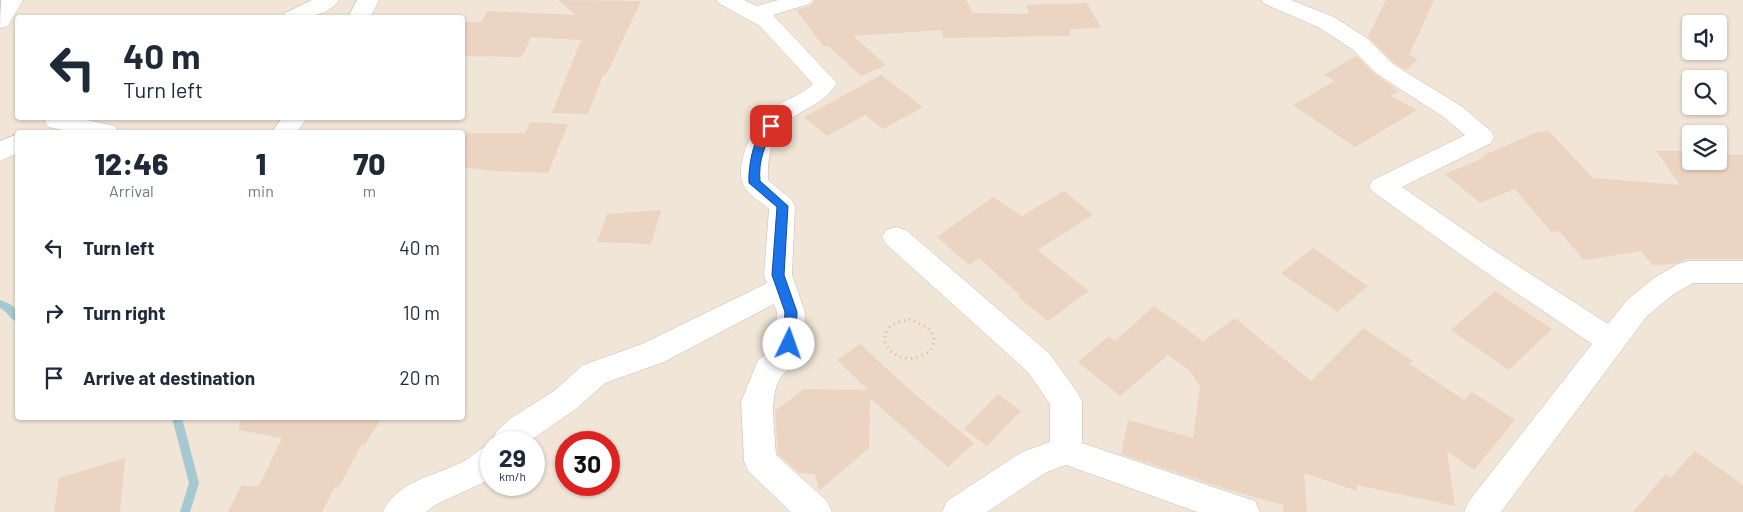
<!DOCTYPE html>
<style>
:root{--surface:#fff;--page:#f6f6f7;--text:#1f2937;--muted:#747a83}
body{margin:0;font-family:Barlow,sans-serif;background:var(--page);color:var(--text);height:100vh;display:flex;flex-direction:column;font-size:19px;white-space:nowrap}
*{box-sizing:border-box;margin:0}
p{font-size:16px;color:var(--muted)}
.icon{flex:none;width:28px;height:28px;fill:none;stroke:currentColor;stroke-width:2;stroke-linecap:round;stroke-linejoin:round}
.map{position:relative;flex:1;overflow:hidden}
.drawer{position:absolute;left:15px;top:130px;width:450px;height:290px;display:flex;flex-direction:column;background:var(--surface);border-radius:5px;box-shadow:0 1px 4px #0004}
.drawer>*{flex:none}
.hud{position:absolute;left:15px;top:15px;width:450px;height:105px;border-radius:5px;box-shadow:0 1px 4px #0004;background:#fff;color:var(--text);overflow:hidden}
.fabs{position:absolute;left:1682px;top:15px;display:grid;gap:10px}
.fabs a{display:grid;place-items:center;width:45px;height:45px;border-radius:5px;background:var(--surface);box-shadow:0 1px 4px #0004;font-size:25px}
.speed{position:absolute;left:480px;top:431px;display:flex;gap:10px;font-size:25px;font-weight:700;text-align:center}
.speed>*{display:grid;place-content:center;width:65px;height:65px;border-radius:50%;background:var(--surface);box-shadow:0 1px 4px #0004;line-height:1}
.speed small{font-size:12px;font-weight:400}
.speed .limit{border:8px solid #d22;background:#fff;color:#111}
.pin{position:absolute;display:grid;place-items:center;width:42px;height:42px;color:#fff;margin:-21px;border-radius:10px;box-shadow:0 2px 8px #0006}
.me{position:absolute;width:55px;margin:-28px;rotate:3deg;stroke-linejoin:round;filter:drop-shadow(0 0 4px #0008)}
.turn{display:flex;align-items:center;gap:18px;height:105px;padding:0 25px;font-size:22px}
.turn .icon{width:65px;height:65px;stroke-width:2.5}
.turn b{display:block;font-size:35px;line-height:42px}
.eta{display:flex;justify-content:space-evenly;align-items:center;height:85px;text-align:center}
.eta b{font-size:30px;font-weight:800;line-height:35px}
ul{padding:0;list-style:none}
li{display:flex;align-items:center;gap:15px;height:65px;padding:0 25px}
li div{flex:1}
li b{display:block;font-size:19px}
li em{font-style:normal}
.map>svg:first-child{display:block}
.residential{fill:#f0e5d7;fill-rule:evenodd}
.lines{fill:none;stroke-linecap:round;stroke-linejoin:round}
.stream{fill:#a6c9d1;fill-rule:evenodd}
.building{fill:#ecd4c3}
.minor-casing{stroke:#cabcaf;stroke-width:1}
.path{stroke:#d0b8a6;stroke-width:3;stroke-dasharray:1 4.5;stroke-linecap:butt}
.minor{fill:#fff;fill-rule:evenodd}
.route{fill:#1a73e8;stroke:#114b97}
</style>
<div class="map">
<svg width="1743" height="512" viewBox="0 0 1743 512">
<rect width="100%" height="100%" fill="#faf3e8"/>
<path class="residential" d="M 0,0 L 1743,0 L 1743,512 L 0,512 ZM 18,18 L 462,18 L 462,118 L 18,118 ZM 1691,24 L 1719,24 L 1719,51 L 1691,51 ZM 1691,79 L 1719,79 L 1719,106 L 1691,106 ZM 18,132 L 462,132 L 462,418 L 18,418 ZM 1691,134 L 1719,134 L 1719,161 L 1691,161 ZM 491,442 L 534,442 L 534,485 L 491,485 ZM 566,442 L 609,442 L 609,485 L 566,485 Z"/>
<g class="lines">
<g class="stream">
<path d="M 0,300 C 14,305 18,308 18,323 C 11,320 8,312 0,308 Z"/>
<path d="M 172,418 L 182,418 L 199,483 L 190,512 L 180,512 L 189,483 Z"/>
</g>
</g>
<g class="building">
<path d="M 558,0 L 641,1 L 606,75 L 603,75 L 588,114 L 552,113 L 581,40 L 531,37 L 522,57 L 462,56 L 462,22 L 481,22 L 488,11 L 576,15 Z"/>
<path d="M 815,0 L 966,0 L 973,13 L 1029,14 L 1026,5 L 1087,3 L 1101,28 L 1070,29 L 1070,36 L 943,38 L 942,30 L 853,36 L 886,65 L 861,76 L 828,46 L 824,47 L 796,10 L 810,6 Z"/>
<path d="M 1386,0 L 1434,0 L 1409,55 L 1418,59 L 1406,70 L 1394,63 L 1368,37 Z"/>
<path d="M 1356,56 L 1376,75 L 1399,91 L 1390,96 L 1417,110 L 1355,147 L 1293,105 L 1335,81 L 1324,75 Z"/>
<path d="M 881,75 L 923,107 L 883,129 L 865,115 L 827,136 L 804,117 Z"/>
<path d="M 530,122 L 568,124 L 548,173 L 494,171 L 462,167 L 462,133 L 525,133 Z"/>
<path d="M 1549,131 L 1593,178 L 1680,185 L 1656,151 L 1691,151 L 1691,161 L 1719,161 L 1719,155 L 1743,155 L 1743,259 L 1688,259 L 1674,264 L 1652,265 L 1641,251 L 1584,260 L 1559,231 L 1551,232 L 1515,189 L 1480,203 L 1445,174 L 1484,158 L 1482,156 L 1537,132 Z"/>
<path d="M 1064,191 L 1093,215 L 1037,250 L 1089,291 L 1048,321 L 1018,297 L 1020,295 L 979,258 L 969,265 L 937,237 L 993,197 L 1022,216 Z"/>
<path d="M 661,210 L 651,244 L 597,242 L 607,214 Z"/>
<path d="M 1313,248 L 1368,286 L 1337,312 L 1281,273 Z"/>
<path d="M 1495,291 L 1552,329 L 1509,370 L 1451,330 Z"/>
<path d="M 1154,306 L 1203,341 L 1235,318 L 1311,381 L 1363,328 L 1413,361 L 1410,364 L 1464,400 L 1472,392 L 1515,420 L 1474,470 L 1447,451 L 1455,506 L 1357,485 L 1357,491 L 1304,473 L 1307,512 L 1283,512 L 1283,505 L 1226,489 L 1121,454 L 1128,420 L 1193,438 L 1200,387 L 1190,371 L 1168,355 L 1120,396 L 1078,362 L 1109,336 L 1115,341 Z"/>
<path d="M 860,344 L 911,391 L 974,443 L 948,467 L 870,398 L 869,448 L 819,491 L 815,474 L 799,473 L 778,454 L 775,411 L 804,389 L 868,390 L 837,360 Z"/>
<path d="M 998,394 L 1021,411 L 987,446 L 964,429 Z"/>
<path d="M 240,418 L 382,418 L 364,446 L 361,445 L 339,487 L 335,487 L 322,512 L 228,512 L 241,486 L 259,486 L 282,438 L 239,430 Z"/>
<path d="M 1695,451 L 1743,485 L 1743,512 L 1633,512 L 1666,474 L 1671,477 Z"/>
<path d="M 125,458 L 120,512 L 54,512 L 59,478 Z"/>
</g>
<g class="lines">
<defs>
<g id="minor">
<path d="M 1,0 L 23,0 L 8,26 L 0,28 Z"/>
<path d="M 312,0 L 339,0 C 326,18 302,18 283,18 L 285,13 Z"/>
<path d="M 357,0 L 379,0 L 370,18 L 348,18 Z"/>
<path d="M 716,0 L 744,0 L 757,6 L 778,0 L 813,0 L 809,4 L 773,15 L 837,83 C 823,104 811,105 792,118 C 772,131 767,157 768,180 L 791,199 L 795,206 L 792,275 L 805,312 L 804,340 L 810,350 C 803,363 789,366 781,377 C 768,395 775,433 776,455 L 827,501 L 832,512 L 791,512 L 748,471 L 744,461 L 741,402 L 758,360 L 776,347 L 774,344 L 777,312 L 774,304 L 664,362 L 605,383 L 576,409 L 528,442 L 491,442 L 496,432 L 511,418 L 554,391 L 583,365 L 642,344 L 767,283 L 764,275 L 769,209 C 761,202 748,195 744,186 C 733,166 754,122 771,110 C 784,99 801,96 813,84 L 760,26 L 720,4 Z"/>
<path d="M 1261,0 L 1291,0 L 1334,17 L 1368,39 L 1393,64 L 1461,106 L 1491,131 L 1494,137 L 1491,143 L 1402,187 L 1498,253 L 1608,324 L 1627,300 L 1654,278 L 1678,264 L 1688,261 L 1743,261 L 1743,283 L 1693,283 L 1674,294 L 1647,316 L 1501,512 L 1464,512 L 1469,501 L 1592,344 L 1478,267 L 1373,192 L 1369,186 L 1373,180 L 1465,135 L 1445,118 L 1377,74 L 1352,49 L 1318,27 L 1265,4 Z"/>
<path d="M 47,118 L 77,118 L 115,126 L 118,132 L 72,132 L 48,127 L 45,121 Z"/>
<path d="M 282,118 L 307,118 L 297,132 L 272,132 Z"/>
<path d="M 18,134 L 18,153 L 0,161 L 0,141 Z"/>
<path d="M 896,227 L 906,230 L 1050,354 L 1077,392 L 1082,401 L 1082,443 L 1255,501 L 1260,512 L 1197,512 L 1066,465 L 1045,473 L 987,512 L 942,512 L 947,501 L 1022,452 L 1050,442 L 1050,404 L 1028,372 L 886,244 L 882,237 L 886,230 Z"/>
<path d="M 491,444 L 491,479 L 435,505 L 426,512 L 383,512 C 398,478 441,476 469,458 C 477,452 481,447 491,444 Z"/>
</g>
</defs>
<use href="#minor" class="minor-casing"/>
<path class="path" d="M 909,319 L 927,327 L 934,336 C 935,345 931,351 923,355 C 897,368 870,339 894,324 C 898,322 904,321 909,319 Z"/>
<use href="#minor" class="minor"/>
</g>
<path class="route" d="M 771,123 L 776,126 C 765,143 758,161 760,181 L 788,206 L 784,275 L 797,312 L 796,344 L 794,347 L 785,347 L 783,344 L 785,312 L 772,275 L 777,207 L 749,183 C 748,167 754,129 771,123 Z"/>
</svg>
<div class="fabs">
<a><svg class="icon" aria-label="sound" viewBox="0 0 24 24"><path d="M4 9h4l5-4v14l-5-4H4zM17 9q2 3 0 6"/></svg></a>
<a><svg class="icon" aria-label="search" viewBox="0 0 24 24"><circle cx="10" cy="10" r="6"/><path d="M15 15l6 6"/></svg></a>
<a><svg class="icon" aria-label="layers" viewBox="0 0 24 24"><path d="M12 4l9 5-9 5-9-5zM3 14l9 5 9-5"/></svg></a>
</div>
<div class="speed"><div>29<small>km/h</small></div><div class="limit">30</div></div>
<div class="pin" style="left:771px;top:126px;background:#d93025"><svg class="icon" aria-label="arrive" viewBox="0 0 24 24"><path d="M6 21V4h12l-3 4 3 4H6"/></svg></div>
<svg class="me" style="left:789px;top:344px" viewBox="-20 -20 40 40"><circle r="19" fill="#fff"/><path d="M0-13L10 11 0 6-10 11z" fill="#1a73e8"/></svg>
<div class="hud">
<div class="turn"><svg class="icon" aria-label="left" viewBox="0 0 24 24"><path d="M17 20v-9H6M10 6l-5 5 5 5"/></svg><div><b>40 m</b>Turn left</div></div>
</div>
<section class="drawer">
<div class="eta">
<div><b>12:46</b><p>Arrival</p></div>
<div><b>1</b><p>min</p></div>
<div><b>70</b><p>m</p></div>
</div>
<ul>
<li><svg class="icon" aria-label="left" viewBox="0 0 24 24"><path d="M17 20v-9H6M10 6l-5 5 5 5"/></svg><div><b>Turn left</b></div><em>40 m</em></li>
<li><svg class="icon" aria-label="right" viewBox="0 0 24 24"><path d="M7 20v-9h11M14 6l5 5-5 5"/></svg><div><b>Turn right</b></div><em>10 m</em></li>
<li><svg class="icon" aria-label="arrive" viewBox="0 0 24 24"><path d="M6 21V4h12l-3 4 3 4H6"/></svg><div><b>Arrive at destination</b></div><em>20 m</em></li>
</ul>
</section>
</div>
